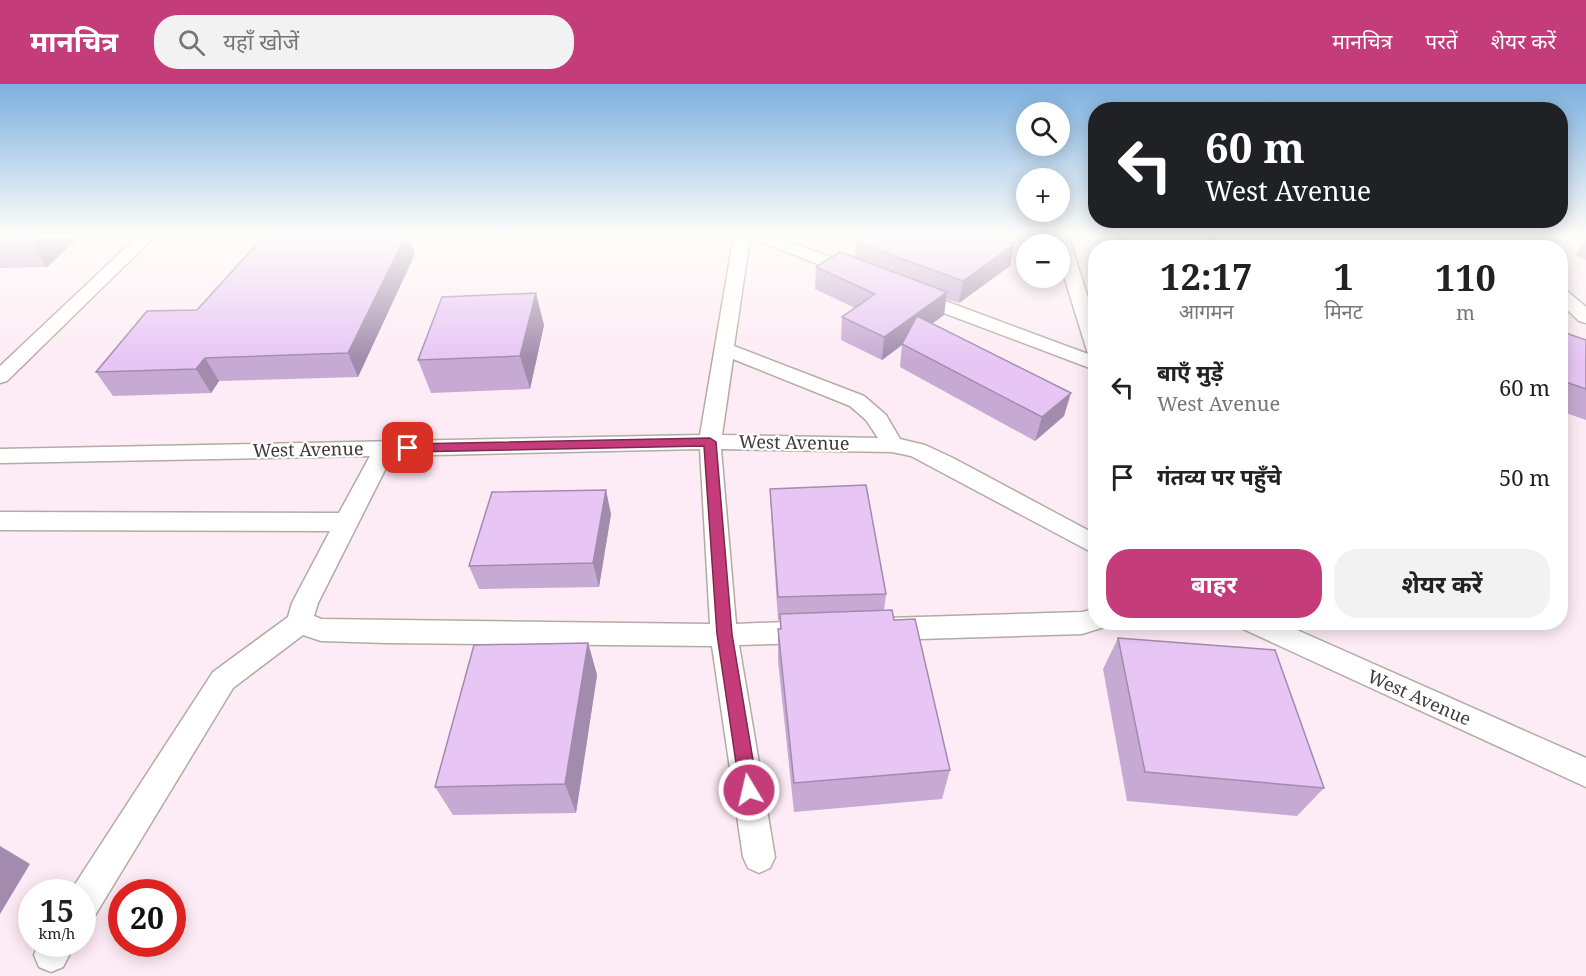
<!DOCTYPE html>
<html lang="hi">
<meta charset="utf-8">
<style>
:root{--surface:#fff;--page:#f2f2f2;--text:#222;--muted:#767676;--accent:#c43c79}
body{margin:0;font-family:"Noto Serif","Noto Sans Devanagari",serif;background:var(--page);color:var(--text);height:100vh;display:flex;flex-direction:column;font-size:22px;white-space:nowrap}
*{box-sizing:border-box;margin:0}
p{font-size:20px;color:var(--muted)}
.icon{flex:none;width:33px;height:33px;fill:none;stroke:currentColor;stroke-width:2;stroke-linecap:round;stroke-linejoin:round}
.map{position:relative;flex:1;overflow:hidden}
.drawer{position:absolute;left:1088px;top:156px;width:480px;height:390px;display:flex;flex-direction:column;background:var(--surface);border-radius:24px;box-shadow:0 3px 15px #0003}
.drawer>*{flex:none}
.top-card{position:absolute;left:1088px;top:18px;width:480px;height:126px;border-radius:24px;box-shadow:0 3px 15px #0003;background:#202124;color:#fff;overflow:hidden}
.tools{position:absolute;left:1016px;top:18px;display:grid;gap:12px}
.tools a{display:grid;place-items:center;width:54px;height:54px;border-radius:50%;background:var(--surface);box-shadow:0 3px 15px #0003;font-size:30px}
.speed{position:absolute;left:18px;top:795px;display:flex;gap:12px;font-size:30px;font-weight:700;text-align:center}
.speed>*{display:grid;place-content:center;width:78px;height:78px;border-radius:50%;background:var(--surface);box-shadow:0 3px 15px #0003;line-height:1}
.speed small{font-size:15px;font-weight:400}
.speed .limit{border:9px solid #d22;background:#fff;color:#111}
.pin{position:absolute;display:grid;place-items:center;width:51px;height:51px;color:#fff;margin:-26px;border-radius:12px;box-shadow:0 3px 9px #0006}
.me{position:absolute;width:66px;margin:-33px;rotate:351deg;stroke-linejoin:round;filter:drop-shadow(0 0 4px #0008)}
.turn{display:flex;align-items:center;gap:21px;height:126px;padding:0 18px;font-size:27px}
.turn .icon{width:78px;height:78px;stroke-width:2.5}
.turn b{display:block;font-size:42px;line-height:51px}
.eta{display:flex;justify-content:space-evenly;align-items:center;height:102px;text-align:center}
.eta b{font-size:36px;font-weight:700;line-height:42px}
.cta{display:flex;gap:12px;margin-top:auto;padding:12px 18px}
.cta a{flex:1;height:69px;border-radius:24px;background:var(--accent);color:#fff;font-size:24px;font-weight:700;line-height:69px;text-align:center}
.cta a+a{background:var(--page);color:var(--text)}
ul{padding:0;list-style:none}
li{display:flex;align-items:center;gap:18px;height:90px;padding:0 18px}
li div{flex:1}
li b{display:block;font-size:22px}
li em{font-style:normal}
header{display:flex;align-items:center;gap:36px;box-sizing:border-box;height:84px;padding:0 30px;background:var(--accent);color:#fff}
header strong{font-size:28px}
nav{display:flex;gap:33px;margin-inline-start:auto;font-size:21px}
.search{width:420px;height:54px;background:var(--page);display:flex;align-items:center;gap:15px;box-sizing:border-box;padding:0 21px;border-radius:24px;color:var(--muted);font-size:22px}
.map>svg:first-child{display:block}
.education{fill:#fdebf5;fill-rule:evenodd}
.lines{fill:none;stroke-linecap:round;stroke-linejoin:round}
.lane-casing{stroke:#b3aca1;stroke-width:3}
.lane{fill:#fff;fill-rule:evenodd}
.wall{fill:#c7aad3}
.shaded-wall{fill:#a28bac}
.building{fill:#e7c6f5;stroke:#a28bac;stroke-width:1.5}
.route{fill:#c43c79;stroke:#7f274f;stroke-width:1.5}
.labels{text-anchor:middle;stroke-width:4.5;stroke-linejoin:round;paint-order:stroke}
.street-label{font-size:18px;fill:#3e3a36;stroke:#fff}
</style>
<header>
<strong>मानचित्र</strong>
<div class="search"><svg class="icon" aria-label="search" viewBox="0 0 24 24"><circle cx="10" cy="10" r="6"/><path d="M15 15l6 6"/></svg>यहाँ खोजें</div>
<nav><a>मानचित्र</a><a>परतें</a><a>शेयर करें</a></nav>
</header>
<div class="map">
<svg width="1586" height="892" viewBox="0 0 1586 892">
<rect width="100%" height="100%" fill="#fffaf3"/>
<path class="education" d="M 0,151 L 1586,151 L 1586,892 L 0,892 ZM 1026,160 L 1059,160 L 1059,194 L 1026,194 ZM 1095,164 L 1560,164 L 1560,538 L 1095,538 ZM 32,808 L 82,808 L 82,860 L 32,860 ZM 122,808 L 172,808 L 172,860 L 122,860 Z"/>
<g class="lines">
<defs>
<g id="lane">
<path d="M 139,151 L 156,151 L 7,297 L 0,299 L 0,282 Z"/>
<path d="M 734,151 L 770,151 L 861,184 L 864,188 L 861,192 L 849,192 L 750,154 L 734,262 L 864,312 L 886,331 L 900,355 L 925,361 L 953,374 L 1095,450 L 1095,470 L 911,372 L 892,368 L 721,365 L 736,540 L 809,537 L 818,540 L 822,548 L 818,556 L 809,559 L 739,561 L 775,773 L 770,784 L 759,789 L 748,784 L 743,773 L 712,562 L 387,559 L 321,557 L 303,551 L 233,604 L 94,833 L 82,838 L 82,808 L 70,808 L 213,588 L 288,533 L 292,519 L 330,447 L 0,446 L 0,428 L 339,429 L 370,372 L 0,379 L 0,365 L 700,351 ZM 733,275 L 850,322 L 866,336 L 878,354 L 722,351 ZM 700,365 L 710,540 L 321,535 L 314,532 L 318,519 L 392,372 Z"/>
<path d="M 1052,151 L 1068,151 L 1095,236 L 1095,273 L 1092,272 L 1095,273 L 1095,286 L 909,216 L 906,212 L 909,208 L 921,208 L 1088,270 L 1059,176 L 1059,160 L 1055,160 Z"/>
<path d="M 1484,151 L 1502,151 L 1515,164 L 1496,164 Z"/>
<path d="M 1560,205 L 1566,206 L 1586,223 L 1586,239 L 1579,237 L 1560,219 Z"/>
<path d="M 1095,525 L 1095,538 L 1107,538 L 1104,543 L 1082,550 L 886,556 L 877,553 L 873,545 L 877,537 L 886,534 L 1082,528 Z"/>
<path d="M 1239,538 L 1279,538 L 1586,674 L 1586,703 L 1243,545 Z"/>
<path d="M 38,860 L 75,860 L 63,883 L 51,888 L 39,883 L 34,871 Z"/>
</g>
</defs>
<use href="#lane" class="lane-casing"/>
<use href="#lane" class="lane"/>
</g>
<g class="wall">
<path d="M 0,151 L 81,151 L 47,183 L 0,184 Z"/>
<path d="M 1119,151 L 1218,151 L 1215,158 L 1207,164 L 1115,164 L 1118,152 Z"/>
<path d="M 1278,151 L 1351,151 L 1348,156 L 1339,164 L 1290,164 Z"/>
<path d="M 1576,151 L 1586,151 L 1586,154 Z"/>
<path d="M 1586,154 L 1586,176 L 1575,172 Z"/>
<path d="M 856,158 L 1010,182 L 959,219 L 946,215 L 944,231 L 932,240 L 1064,332 L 1035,357 L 900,283 L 902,261 L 882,276 L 841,256 L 842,233 L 855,224 L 815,205 L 816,183 L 855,174 Z"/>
<path d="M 415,170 L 358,293 L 219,297 L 211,309 L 113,312 L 96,288 L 197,226 Z"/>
<path d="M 544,241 L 530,305 L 431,309 L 418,276 Z"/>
<path d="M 1560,247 L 1586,256 L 1586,336 L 1560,327 Z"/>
<path d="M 770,405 L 886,510 L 884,527 L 894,536 L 950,686 L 942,715 L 794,728 L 778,577 L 778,545 L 780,545 L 780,536 L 778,536 L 771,428 Z"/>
<path d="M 611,430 L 599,503 L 479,505 L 469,482 Z"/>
<path d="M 1118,554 L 1324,704 L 1297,732 L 1127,717 L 1103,585 Z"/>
<path d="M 588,559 L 597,591 L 576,729 L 453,731 L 435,703 Z"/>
</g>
<g class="shaded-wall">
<path d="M 43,151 L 81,151 L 47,183 L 32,161 Z"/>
<path d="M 406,151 L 409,151 L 415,170 L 358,293 L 348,269 Z"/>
<path d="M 1213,151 L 1218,151 L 1215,158 L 1207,164 L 1194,164 Z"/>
<path d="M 1346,151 L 1351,151 L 1348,156 L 1339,164 L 1330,164 Z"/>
<path d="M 1014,160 L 1010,182 L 959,219 L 963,197 Z"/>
<path d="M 947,208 L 944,231 L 903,260 L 902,260 L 902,261 L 882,276 L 884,253 Z"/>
<path d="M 536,209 L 544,241 L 530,305 L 520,272 Z"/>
<path d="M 205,274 L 219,297 L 211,309 L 196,285 Z"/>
<path d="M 1071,309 L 1064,332 L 1035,357 L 1042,333 Z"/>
<path d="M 606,406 L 611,430 L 599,503 L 593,479 Z"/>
<path d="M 588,559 L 597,591 L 576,729 L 565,700 Z"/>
<path d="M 0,762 L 30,780 L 0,830 Z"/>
</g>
<g class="building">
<path d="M 0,151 L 43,151 L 32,161 L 0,161 Z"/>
<path d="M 265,151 L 406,151 L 348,269 L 205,274 L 196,285 L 96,288 L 147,227 L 197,226 Z"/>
<path d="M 869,151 L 991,151 L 1014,160 L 963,197 L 856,158 Z"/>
<path d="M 1119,151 L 1213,151 L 1194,164 L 1148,164 L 1118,152 Z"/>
<path d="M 1294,151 L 1346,151 L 1330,164 L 1306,164 Z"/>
<path d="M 840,168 L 947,208 L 884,253 L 842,233 L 875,210 L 816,183 Z"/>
<path d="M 536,209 L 520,272 L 418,276 L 442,213 Z"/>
<path d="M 917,232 L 1071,309 L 1042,333 L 902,260 Z"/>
<path d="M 1560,247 L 1586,256 L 1586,305 L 1560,296 Z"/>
<path d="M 866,401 L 886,510 L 778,513 L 770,405 Z"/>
<path d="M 606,406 L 593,479 L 469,482 L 492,408 Z"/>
<path d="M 892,526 L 894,536 L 915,535 L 950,686 L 794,699 L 778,545 L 781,545 L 780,530 Z"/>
<path d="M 1118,554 L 1275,566 L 1324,704 L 1145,688 Z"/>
<path d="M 588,559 L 565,700 L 435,703 L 474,561 Z"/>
</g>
<linearGradient id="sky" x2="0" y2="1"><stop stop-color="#7cb0de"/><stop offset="0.55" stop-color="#fffdfa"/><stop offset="1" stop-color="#fffdfa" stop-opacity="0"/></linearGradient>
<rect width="1586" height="276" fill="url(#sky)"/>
<path class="route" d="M 710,354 L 716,358 L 732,550 L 758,706 L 755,712 L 749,714 L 743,712 L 740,706 L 717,550 L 704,362 L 408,368 L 402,364 L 408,360 Z"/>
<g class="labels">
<g class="street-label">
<text transform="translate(794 359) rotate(1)" y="6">West Avenue</text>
<text transform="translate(308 366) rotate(-1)" y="6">West Avenue</text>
<text transform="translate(1419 614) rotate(24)" y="6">West Avenue</text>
</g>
</g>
</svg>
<div class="tools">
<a><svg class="icon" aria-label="search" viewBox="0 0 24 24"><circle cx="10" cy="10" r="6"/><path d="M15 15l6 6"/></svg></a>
<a>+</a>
<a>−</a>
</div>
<div class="speed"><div>15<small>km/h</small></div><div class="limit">20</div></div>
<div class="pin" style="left:408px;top:364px;background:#d93025"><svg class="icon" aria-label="arrive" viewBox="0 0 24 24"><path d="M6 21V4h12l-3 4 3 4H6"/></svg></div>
<svg class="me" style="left:749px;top:706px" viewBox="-20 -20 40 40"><circle r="17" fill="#c43c79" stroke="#fff" stroke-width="3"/><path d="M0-11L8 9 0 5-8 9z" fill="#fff"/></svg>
<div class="top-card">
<div class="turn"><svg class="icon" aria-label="left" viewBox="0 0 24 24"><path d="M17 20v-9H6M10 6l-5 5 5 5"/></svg><div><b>60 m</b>West Avenue</div></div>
</div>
<section class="drawer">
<div class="eta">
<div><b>12:17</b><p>आगमन</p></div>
<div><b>1</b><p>मिनट</p></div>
<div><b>110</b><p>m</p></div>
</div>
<ul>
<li><svg class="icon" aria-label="left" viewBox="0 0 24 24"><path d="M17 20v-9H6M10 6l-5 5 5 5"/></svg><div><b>बाएँ मुड़ें</b><p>West Avenue</p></div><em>60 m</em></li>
<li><svg class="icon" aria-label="arrive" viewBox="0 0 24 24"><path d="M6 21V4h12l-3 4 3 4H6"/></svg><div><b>गंतव्य पर पहुँचे</b></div><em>50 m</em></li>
</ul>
<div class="cta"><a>बाहर</a><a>शेयर करें</a></div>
</section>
</div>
